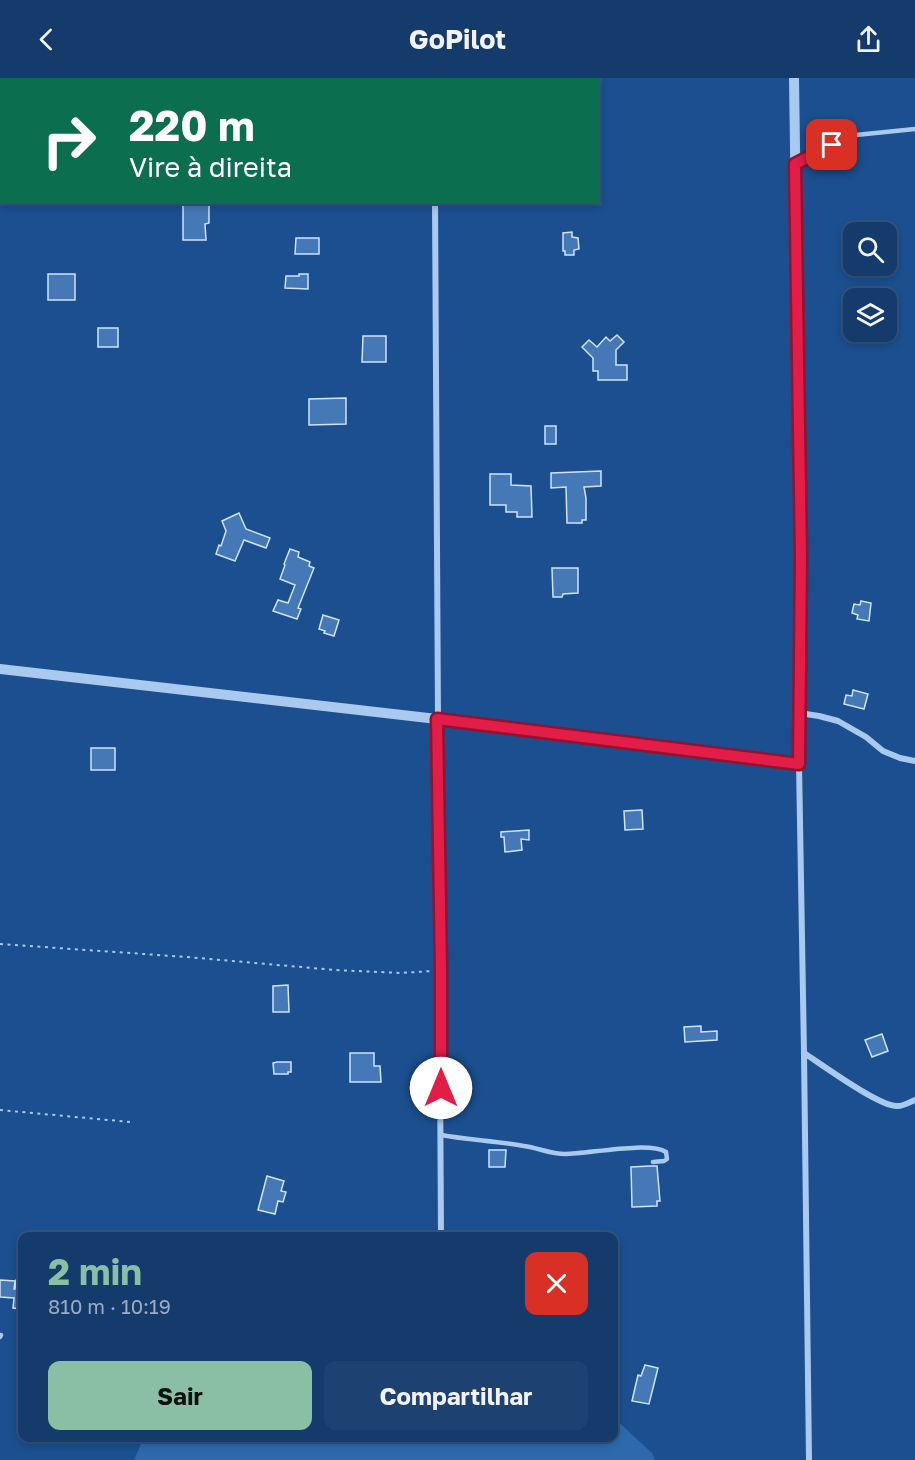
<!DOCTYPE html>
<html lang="pt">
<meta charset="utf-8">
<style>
:root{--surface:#143b6b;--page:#1d4271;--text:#f1f3f6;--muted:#9dadc1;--line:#33557e;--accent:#8abfa5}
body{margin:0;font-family:"Golos Text",sans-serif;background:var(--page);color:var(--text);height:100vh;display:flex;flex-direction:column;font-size:22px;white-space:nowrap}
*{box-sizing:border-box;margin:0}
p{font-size:20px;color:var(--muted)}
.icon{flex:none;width:33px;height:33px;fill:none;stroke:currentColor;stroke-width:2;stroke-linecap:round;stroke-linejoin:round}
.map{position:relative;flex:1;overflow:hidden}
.details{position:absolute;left:18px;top:1154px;width:600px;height:210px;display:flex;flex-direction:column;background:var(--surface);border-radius:12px;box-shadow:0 3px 9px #0003,0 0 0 2px var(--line)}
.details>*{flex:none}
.guide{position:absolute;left:0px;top:0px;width:600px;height:126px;box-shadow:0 3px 9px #0003,0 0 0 2px var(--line);background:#0b6e4f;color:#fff;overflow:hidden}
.tools{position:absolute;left:843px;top:144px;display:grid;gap:12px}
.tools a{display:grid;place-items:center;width:54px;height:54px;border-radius:12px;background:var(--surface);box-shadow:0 3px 9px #0003,0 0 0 2px var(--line);font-size:30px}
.pin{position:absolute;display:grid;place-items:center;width:51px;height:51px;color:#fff;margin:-26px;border-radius:12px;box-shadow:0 3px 9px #0006}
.me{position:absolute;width:66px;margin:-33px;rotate:0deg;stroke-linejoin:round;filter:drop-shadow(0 0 4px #0008)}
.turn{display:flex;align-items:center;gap:21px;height:126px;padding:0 30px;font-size:27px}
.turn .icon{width:78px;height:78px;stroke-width:2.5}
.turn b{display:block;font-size:42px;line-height:51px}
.round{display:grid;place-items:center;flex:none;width:63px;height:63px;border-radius:12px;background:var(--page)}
.summary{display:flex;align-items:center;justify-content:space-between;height:102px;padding:0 30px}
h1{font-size:36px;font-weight:700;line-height:45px;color:var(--accent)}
.action{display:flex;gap:12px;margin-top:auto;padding:12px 30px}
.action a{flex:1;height:69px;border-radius:12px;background:var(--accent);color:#111;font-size:24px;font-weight:700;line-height:69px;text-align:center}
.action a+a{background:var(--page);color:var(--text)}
header{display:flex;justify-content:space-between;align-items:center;height:78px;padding:0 30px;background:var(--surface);font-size:27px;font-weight:700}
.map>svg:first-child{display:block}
.green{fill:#2e69ad}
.building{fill:#4478b7;stroke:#cfe3fa;stroke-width:1.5}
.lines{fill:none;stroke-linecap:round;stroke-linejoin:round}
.path{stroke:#a9c9ee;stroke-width:2;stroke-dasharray:3 4.5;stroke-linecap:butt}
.service{stroke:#a9c9ee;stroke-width:4.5}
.minor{stroke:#a9c9ee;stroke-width:6}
.tertiary{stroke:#a9c9ee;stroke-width:10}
.route-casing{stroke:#92132f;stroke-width:15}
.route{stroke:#e11d48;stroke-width:10}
</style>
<header><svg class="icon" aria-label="back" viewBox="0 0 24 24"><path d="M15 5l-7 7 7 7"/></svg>GoPilot<svg class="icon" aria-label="share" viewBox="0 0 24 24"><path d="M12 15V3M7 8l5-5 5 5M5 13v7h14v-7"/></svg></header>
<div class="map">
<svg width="915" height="1382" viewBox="0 0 915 1382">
<rect width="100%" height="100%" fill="#1b4f8f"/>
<path class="green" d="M 614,1340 L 652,1375 L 655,1382 L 134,1382 L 144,1359 L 614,1359 Z"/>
<g class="building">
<path d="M 183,124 L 209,124 L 209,145 L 205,146 L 206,162 L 183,162 Z"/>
<path d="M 572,154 L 572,159 L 578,160 L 579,171 L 574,172 L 574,177 L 565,177 L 565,173 L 563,173 L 563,155 Z"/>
<path d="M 296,160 L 319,160 L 319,176 L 295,176 Z"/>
<rect x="48" y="196" width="27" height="26"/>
<path d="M 299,196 L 308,196 L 308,211 L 285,210 L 286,198 L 299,198 Z"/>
<rect x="98" y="250" width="20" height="19"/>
<path d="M 617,257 L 624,264 L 616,272 L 616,287 L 627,287 L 627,302 L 598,302 L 598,293 L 593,293 L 593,280 L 582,269 L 589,262 L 597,269 L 606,259 L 610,263 Z"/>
<path d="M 363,258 L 386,258 L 386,284 L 362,284 Z"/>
<path d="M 346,320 L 346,346 L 309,347 L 309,321 Z"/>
<rect x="545" y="348" width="11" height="18"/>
<path d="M 601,393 L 601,408 L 584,409 L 586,420 L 586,442 L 582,442 L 582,445 L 567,445 L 566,409 L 551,410 L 551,395 Z"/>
<path d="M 490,396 L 511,396 L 511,407 L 531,408 L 532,439 L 517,439 L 517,434 L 506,434 L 506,427 L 490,427 Z"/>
<path d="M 239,435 L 246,451 L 270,460 L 266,470 L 244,462 L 235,483 L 216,476 L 219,467 L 221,468 L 226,453 L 222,443 Z"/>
<path d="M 290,471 L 299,474 L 298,479 L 310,484 L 309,488 L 314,490 L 298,530 L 301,531 L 297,541 L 273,533 L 278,522 L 288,525 L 295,507 L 280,501 L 285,487 L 284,486 Z"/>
<path d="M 552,490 L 578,490 L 578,515 L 563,516 L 562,519 L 553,519 Z"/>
<path d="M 861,523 L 871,525 L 869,543 L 857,541 L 858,537 L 852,535 L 854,526 L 860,527 Z"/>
<path d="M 323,537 L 339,542 L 334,558 L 324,555 L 325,553 L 319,551 Z"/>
<path d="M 853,612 L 868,616 L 864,631 L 844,626 L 846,617 L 852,618 Z"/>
<rect x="91" y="670" width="24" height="22"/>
<path d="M 642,732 L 643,751 L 625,752 L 624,733 Z"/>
<path d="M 529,752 L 529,762 L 521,761 L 522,772 L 505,774 L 504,759 L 501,759 L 501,754 Z"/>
<path d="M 288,907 L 289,934 L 273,934 L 273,908 Z"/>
<path d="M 701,948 L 701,954 L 717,953 L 717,962 L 685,964 L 684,949 Z"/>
<path d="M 882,956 L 888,973 L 872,979 L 865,962 Z"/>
<path d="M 350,975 L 374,975 L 374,988 L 380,988 L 381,1004 L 350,1004 Z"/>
<path d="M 277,984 L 291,984 L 291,994 L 288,994 L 288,996 L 274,996 L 273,985 Z"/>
<path d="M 489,1072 L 506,1072 L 505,1089 L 489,1089 Z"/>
<path d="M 650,1088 L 657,1088 L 660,1123 L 657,1123 L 657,1128 L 632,1129 L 631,1089 Z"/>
<path d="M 267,1098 L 284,1103 L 281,1113 L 286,1114 L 283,1124 L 278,1123 L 275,1136 L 258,1132 Z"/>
<path d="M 0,1202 L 15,1203 L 14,1211 L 15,1211 L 16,1202 L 22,1203 L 22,1231 L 13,1230 L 14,1220 L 0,1219 Z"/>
<path d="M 645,1287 L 658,1290 L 649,1326 L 632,1323 L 638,1297 L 641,1298 Z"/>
</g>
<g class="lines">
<g class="path">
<path d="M 0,866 L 187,879 L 335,892 L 401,895 L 432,893"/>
<path d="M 0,1032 L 130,1044"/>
</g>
<g class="service">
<path d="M 797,85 L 832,67 L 856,57 L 915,51"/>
<path d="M 441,1057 C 469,1062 496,1063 524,1068 C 538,1070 551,1076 565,1076 C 588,1076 649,1063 666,1074 L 667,1081 L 664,1083 L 653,1084"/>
<path d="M 0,1259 L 1,1257"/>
</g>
<g class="minor">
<path d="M 434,0 L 434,2"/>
<path d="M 435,124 L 441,1158"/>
<path d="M 799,635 L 819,638 L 838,643 L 866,659 L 883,673 L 900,680 L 915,683"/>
<path d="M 799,686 L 804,975 L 809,1382"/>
<path d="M 804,975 C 821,986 881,1030 898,1028 C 903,1028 910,1024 915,1022"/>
</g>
<path class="tertiary" d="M 0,591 L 437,641 L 799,686 L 801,479 L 794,0"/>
</g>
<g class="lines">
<defs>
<path id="route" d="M 441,1010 L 441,891 L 437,641 L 799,686 L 801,478 L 795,86 L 832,67"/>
</defs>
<use href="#route" class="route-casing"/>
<use href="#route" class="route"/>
</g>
</svg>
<div class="tools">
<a><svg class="icon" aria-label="search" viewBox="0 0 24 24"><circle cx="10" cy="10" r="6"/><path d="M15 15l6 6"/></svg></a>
<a><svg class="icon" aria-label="layers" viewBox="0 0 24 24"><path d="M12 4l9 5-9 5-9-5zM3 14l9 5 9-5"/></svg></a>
</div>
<div class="pin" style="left:832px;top:67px;background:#d93025"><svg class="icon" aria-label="arrive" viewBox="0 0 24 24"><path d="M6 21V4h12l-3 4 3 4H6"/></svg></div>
<svg class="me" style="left:441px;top:1010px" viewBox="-20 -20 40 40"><circle r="19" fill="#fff"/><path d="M0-13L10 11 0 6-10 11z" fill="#e11d48"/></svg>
<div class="guide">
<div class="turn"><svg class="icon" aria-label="right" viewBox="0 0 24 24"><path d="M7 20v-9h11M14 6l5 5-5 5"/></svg><div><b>220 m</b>Vire à direita</div></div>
</div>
<section class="details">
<div class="summary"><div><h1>2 min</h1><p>810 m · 10:19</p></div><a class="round" style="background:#d93025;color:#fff"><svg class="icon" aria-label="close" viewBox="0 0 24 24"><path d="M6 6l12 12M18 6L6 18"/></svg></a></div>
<div class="action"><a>Sair</a><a>Compartilhar</a></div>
</section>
</div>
